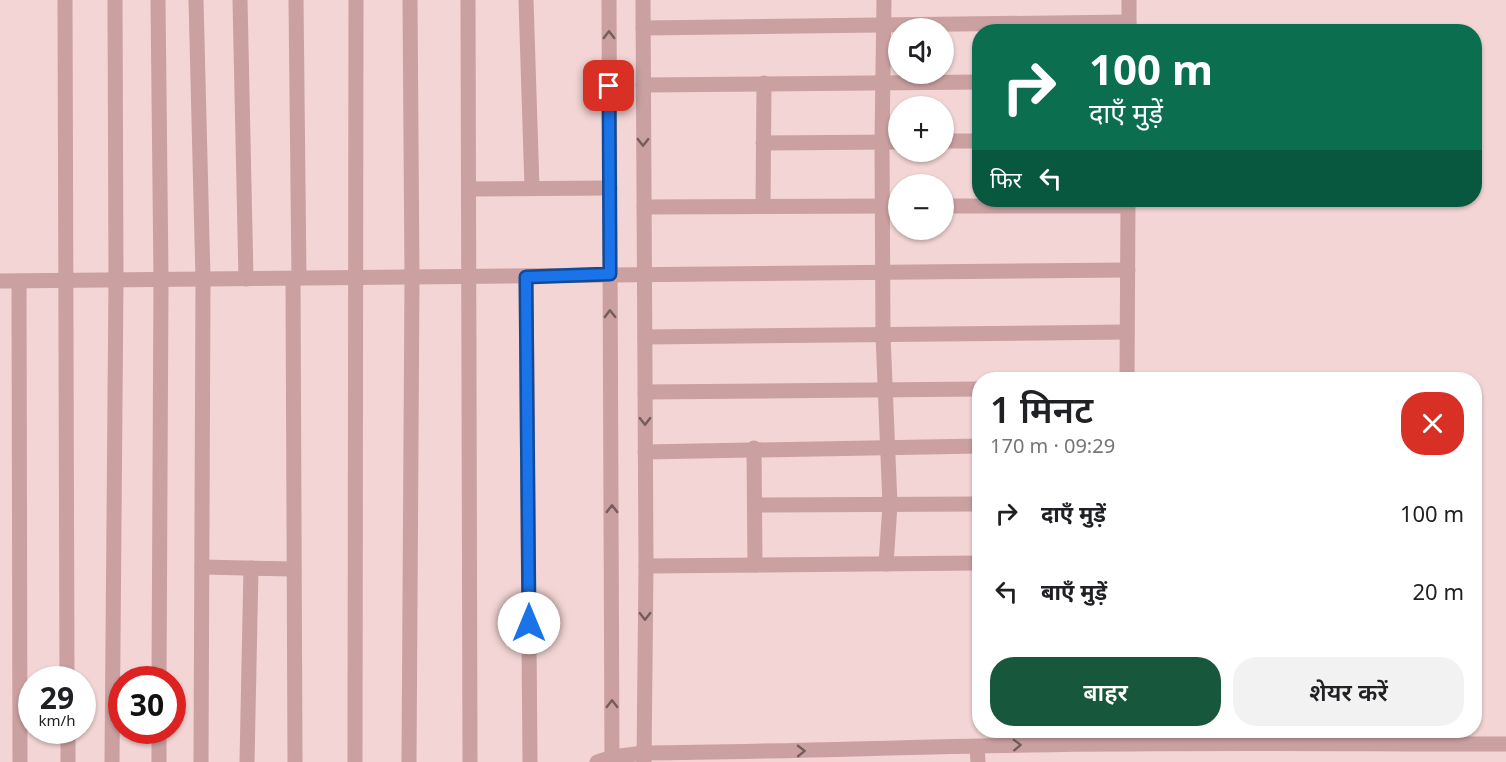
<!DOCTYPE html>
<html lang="hi">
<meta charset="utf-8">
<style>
:root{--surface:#fff;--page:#f2f2f2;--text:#202124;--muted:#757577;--accent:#17573c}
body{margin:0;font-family:"Noto Sans","Noto Sans Devanagari",sans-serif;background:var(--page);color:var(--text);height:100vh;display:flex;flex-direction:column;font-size:22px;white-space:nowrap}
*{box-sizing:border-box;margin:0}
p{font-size:20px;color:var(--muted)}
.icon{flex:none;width:33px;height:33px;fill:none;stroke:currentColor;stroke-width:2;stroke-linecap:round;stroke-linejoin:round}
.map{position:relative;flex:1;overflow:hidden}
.drawer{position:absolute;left:972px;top:372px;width:510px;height:366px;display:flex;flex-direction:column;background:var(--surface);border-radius:24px;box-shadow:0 2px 4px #0004}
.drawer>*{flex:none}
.top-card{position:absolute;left:972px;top:24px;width:510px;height:183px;border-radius:24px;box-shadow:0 2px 4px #0004;background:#0b6e4f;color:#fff;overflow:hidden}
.tools{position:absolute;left:888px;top:18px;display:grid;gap:12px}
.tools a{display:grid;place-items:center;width:66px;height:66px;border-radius:50%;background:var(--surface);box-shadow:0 2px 4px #0004;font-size:30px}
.speed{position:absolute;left:18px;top:666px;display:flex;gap:12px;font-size:30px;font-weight:700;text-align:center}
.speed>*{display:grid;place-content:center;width:78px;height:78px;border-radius:50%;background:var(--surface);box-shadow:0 2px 4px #0004;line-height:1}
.speed small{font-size:15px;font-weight:400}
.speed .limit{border:9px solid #d22;background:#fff;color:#111}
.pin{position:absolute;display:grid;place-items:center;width:51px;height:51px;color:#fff;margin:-26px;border-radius:12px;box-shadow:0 3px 9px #0006}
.me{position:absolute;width:66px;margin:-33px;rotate:0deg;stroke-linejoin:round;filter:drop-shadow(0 0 4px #0008)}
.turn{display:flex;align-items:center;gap:21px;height:126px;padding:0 18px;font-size:27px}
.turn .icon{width:78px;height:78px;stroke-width:2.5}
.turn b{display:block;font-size:42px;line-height:51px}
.then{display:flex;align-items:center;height:57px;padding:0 18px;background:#0003;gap:12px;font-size:22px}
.round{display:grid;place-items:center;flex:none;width:63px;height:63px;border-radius:24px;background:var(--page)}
.overview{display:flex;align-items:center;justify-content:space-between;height:102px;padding:0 18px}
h1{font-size:36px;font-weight:600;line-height:45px}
.primary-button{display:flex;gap:12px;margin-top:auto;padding:12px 18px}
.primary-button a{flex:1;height:69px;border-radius:24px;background:var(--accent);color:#fff;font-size:24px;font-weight:600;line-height:69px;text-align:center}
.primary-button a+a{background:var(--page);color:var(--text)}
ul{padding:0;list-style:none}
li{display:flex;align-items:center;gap:18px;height:78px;padding:0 18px}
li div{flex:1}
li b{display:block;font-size:22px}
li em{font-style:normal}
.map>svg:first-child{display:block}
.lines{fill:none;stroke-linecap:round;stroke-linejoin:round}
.street{stroke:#caa0a1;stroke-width:15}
.oneway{stroke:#775c5d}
.route-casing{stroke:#114b97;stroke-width:15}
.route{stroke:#1a73e8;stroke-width:10}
</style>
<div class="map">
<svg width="1506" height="762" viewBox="0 0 1506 762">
<rect width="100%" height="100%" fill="#f2d5d4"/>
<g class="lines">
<g class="street">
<path d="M 65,0 L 67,680"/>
<path d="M 158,0 L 161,279 L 159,680"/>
<path d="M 196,0 L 203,279 L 201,762"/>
<path d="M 240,0 L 246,279"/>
<path d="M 296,0 L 299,278"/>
<path d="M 468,0 L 470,762"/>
<path d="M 526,0 L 532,188"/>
<path d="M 609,0 L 612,762"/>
<path d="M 643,0 L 646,566 L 644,762"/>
<path d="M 884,0 L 882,142 L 883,335 L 890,505 L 886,564"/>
<path d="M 643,28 L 1129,22"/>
<path d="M 1129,30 L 1129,0"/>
<path d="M 643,85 L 980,82"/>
<path d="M 944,141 L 980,141"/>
<path d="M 763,143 L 898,142"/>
<path d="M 469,189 L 610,188"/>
<path d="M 763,206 L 764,83"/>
<path d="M 944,206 L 1128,206"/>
<path d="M 644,207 L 898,206"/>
<path d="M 526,277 L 530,762"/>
<path d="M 293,279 L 295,762"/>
<path d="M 0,281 L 1128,270"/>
<path d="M 19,281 L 20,762"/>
<path d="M 645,337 L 1127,332"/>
<path d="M 1127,380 L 1128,200"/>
<path d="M 645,392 L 980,389"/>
<path d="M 754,448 L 755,565"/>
<path d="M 645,452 L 980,446"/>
<path d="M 755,505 L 980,504"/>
<path d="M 646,566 L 980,563"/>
<path d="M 202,567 L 294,569"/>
<path d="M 68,730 L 68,762"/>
<path d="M 977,747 L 978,762"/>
<path d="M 112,762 L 116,280 L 115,0"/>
<path d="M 159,762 L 159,730"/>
<path d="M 247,762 L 251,568"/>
<path d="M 355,762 L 356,0"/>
<path d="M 409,762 L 412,278 L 410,0"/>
<path d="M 597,762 L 612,757 L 644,753 C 773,752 901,747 1030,745 C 1189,742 1347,744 1506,744"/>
</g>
</g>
<defs><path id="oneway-chevron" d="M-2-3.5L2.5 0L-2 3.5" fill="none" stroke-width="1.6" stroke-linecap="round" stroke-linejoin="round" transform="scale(1.5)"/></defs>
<g class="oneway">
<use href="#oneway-chevron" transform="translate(609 35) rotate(-90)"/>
<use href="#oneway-chevron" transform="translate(643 142) rotate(90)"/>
<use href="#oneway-chevron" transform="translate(610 314) rotate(-91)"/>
<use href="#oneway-chevron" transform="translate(645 421) rotate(89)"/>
<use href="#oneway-chevron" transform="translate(612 509) rotate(-90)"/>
<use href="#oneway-chevron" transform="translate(645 616) rotate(90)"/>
<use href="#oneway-chevron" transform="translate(612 704) rotate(-90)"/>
<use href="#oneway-chevron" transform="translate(1017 745) rotate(-2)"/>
<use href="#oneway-chevron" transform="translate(801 751) rotate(-1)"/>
</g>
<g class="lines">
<defs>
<path id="route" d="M 529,623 L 526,277 L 610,274 L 609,86"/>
</defs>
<use href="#route" class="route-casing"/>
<use href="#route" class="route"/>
</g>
</svg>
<div class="tools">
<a><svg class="icon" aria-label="sound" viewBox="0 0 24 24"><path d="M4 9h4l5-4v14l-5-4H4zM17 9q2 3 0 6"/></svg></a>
<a>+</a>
<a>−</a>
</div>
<div class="speed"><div>29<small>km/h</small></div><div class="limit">30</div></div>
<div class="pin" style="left:609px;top:86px;background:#d93025"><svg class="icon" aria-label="arrive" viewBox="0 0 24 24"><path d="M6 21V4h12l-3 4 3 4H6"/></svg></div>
<svg class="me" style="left:529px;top:623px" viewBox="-20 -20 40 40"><circle r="19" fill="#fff"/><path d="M0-13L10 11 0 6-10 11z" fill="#1a73e8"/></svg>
<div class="top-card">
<div class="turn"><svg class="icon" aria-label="right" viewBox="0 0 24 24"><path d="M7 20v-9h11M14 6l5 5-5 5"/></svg><div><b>100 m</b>दाएँ मुड़ें</div></div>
<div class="then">फिर<svg class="icon" aria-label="left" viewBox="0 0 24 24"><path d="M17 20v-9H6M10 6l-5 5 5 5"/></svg></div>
</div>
<section class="drawer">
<div class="overview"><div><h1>1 मिनट</h1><p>170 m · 09:29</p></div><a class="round" style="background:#d93025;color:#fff"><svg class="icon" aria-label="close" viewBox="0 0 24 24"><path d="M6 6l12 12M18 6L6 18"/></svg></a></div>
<ul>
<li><svg class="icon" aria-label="right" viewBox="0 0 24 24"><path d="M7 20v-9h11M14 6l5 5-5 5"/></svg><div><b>दाएँ मुड़ें</b></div><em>100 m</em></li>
<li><svg class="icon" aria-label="left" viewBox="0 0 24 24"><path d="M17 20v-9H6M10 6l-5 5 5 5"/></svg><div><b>बाएँ मुड़ें</b></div><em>20 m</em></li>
</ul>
<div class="primary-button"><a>बाहर</a><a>शेयर करें</a></div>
</section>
</div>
